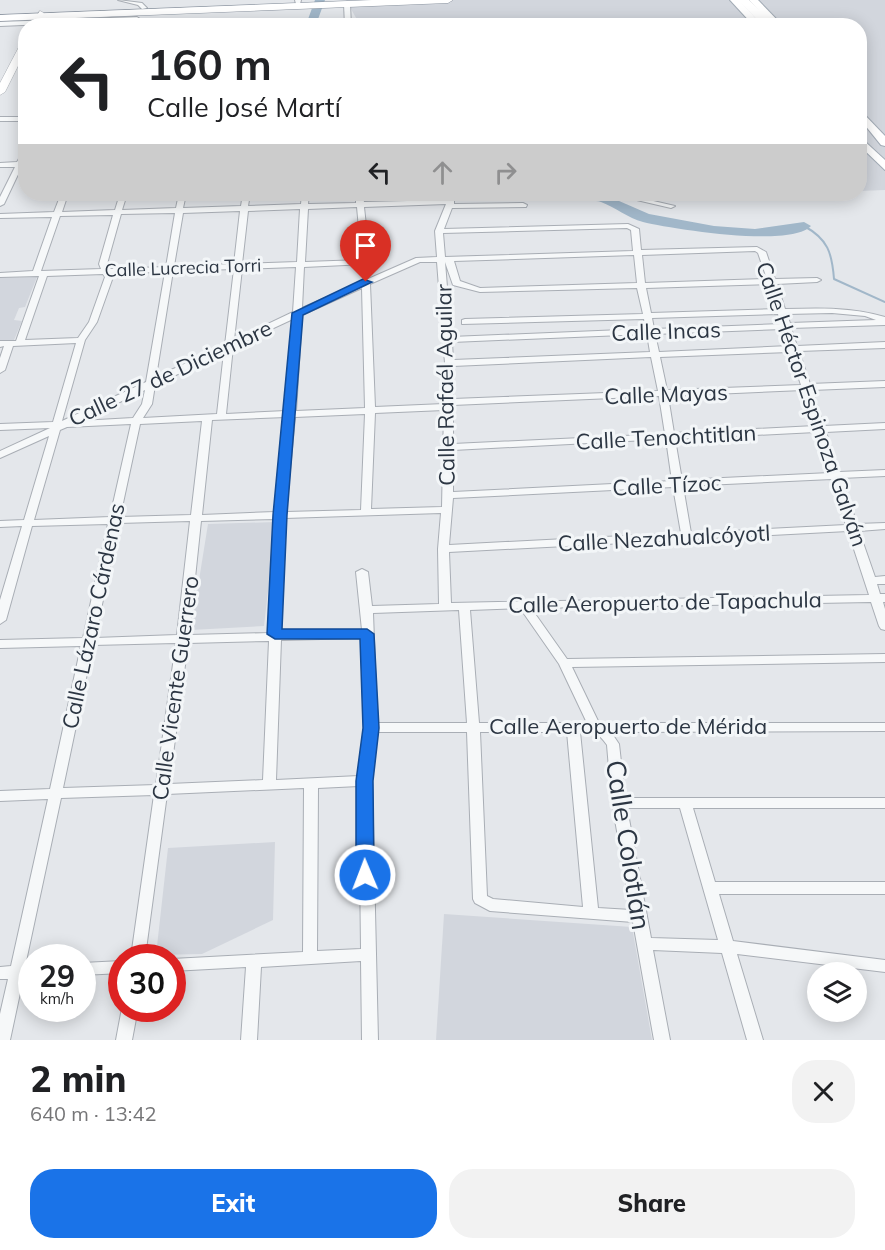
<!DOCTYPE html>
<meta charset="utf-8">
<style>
:root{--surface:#fff;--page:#f2f2f2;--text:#202124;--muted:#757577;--accent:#1a73e8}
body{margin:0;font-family:Mulish,sans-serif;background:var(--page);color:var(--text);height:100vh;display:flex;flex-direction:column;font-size:22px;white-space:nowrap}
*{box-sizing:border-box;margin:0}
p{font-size:20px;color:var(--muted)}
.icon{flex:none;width:33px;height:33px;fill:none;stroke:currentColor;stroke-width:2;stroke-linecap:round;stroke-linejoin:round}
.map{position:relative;height:1040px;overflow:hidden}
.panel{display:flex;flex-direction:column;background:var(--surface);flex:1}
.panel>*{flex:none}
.hud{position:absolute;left:18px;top:18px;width:849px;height:183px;border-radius:24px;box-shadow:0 3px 15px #0003;background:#fff;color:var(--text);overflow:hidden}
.tools{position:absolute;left:807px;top:962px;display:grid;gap:12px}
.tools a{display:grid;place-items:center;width:60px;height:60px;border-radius:50%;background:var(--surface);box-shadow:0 3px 15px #0003;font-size:30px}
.speed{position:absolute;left:18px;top:944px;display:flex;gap:12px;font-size:30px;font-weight:700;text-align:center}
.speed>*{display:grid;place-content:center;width:78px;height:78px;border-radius:50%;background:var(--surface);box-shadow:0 3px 15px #0003;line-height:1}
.speed small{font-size:15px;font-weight:400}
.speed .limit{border:9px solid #d22;background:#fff;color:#111}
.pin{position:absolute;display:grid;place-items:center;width:51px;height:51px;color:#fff;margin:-62px -26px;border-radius:50% 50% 50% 0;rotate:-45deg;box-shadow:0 0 6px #0007}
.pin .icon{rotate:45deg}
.me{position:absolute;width:66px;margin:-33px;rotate:359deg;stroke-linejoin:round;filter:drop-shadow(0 0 4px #0008)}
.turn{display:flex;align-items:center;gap:21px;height:126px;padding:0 30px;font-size:27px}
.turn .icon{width:78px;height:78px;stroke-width:2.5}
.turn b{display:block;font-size:42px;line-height:51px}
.lanes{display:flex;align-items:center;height:57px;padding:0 30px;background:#0003;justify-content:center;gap:30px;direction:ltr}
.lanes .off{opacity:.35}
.round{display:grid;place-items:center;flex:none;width:63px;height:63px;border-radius:24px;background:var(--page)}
.overview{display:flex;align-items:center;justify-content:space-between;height:102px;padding:0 30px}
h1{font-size:36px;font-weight:800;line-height:45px}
.button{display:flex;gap:12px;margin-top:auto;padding:12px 30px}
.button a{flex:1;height:69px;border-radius:24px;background:var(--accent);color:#fff;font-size:24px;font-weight:800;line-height:69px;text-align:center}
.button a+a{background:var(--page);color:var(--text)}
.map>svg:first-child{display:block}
.built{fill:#d2d6dd}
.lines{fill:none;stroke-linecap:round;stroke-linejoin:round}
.stream{stroke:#a1b7c9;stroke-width:2}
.river{fill:#a1b7c9;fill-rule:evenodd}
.street-casing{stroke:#a9aeb5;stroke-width:2}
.secondary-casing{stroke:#a9aeb5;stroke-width:1}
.primary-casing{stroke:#a3acb6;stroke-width:2}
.highway-casing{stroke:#8c95a1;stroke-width:1}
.street{fill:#f6f8f9;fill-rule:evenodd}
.secondary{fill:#fff;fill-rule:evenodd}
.primary{fill:#fff;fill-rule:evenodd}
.highway{fill:#fff;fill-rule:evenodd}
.route{fill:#1a73e8;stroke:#114b97;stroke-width:1.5}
.labels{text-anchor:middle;stroke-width:6;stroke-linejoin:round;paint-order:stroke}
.far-street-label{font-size:18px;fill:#2c3643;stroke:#f3f6f8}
.street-label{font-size:22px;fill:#2c3643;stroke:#f3f6f8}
.near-street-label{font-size:27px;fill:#2c3643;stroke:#f3f6f8}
</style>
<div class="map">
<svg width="885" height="1040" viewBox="0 0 885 1040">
<rect width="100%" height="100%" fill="#e4e7eb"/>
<g class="built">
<path d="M 346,0 L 885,0 L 885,190 L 860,191 L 860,26 L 360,25 Z"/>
<path d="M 37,277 L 25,307 L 19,308 L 14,320 L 22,321 L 14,340 L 0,340 L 0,278 Z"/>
<path d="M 276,522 L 264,626 L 191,630 L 208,524 Z"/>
<path d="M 275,842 L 273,920 L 202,954 L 156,955 L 168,848 Z"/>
<path d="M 444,914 L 632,927 L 652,1040 L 436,1040 Z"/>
</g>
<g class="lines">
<path class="stream" d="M 804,226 C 828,239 832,253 834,279 L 885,302"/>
<g class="river">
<path d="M 315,0 L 325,0 L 317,22 L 319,26 L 308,26 L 307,22 Z"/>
<path d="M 561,194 L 603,194 L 649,214 L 714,226 L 755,229 L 804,222 L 811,226 C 791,248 672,229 643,222 C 628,218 615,207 601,202 C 589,198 570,203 561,194 Z"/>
</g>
<defs>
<g id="street">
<path d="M 118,0 L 142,3 L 147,8 L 142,9 L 138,5 Z"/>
<path d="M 295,0 L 301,0 L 300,4 L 296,4 Z"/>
<path d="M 347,2 L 350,4 L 351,26 L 345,26 L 344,4 Z"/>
<path d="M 137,17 L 140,19 L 139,20 L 0,26 L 0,22 Z"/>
<rect x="0" y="117" width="26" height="4"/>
<path d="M 26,150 L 26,166 L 22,166 L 4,204 L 0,206 L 0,197 L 15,167 L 0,167 L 0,163 L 17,162 L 23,152 Z"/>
<path d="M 61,194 L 68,194 L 62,212 L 115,210 L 120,194 L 127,194 L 122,210 L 176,208 L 179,194 L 186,194 L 183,208 L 241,206 L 243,194 L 250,194 L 248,206 L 301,204 L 302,194 L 309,194 L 308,204 L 356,203 L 356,194 L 362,194 L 364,202 L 451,200 L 454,200 L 454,204 L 523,203 L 527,205 L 526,207 L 452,208 L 444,229 L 628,224 L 639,229 L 641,250 L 757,247 L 766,252 L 775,279 L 817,278 L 821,280 L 817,282 L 777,284 L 785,309 C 819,308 852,307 885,317 L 885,325 L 791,328 L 797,346 L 885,342 L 885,348 L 799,351 L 810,384 L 885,381 L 885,387 L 812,390 L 824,426 L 885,423 L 885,429 L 826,432 L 839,472 L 885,470 L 885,476 L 841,478 L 857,524 L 885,523 L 885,529 L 859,531 L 875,577 L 885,576 L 885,584 L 877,584 L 880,594 L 885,594 L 885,602 L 883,602 L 885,609 L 885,630 L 881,629 L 879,626 L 871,602 L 531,608 L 567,659 L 885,654 L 885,662 L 572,667 L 599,723 L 885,723 L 885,731 L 611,732 L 619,744 L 625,798 L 885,798 L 885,808 L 693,808 L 715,882 L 885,882 L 885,894 L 719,894 L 733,941 L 885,960 L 885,972 L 737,954 L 763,1040 L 747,1040 L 722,953 L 653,950 L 670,1040 L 654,1040 L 633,922 L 490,911 L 475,903 L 473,899 L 467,732 L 377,732 L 372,781 L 378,1040 L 362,1040 L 361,961 L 261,967 L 257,1040 L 241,1040 L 246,967 L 172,971 L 172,959 L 303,952 L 304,788 L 167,794 L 145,957 L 131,957 L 154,795 L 61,798 L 25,966 L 32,966 L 32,978 L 23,979 L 10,1040 L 0,1040 L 0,1014 L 8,979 L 0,979 L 0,967 L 11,966 L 48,799 L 0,801 L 0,791 L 50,789 L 81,646 L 0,648 L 0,640 L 83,638 L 108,524 L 32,526 L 6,620 L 0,624 L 0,600 L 22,526 L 0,527 L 0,521 L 24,520 L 49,436 L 0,458 L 0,451 L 50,428 L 0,430 L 0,424 L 53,422 L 76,343 L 13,346 L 5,370 L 0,373 L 0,358 L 4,346 L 0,347 L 0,341 L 16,341 L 39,276 L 0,277 L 0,273 L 33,271 L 52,217 L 0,218 L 0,214 L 54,212 ZM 446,204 L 435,231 L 437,257 L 416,258 L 302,308 L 304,267 L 366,264 L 370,262 L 364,207 ZM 357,207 L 362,260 L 305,262 L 308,209 ZM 300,209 L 297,262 L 242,264 L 248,211 ZM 240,211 L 234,264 L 174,266 L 183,213 ZM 175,213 L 166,267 L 109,269 L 107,264 L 121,214 ZM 113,215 L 99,264 L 101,269 L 41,271 L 60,216 ZM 627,228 L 631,230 L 633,251 L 445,257 L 443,233 ZM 755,251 L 758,253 L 767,279 L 645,283 L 642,255 ZM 634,255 L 637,283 L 480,288 L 460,281 L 454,261 ZM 420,262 L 437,262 L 445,363 L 444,400 L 442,402 L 444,404 L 375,407 L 370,284 ZM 445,262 L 453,285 L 480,292 L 637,288 L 643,314 L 465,319 L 462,320 L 462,324 L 644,319 L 646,329 L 451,337 ZM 296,267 L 293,312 L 234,340 L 242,269 ZM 234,269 L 225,345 L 156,377 L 173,271 ZM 165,272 L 146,382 L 62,421 L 85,340 L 97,322 L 113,277 L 111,273 ZM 103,274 L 105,277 L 89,322 L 78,338 L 25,340 L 47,276 ZM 768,284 L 777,309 L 651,313 L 646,288 ZM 362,288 L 365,408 L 296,411 L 302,315 ZM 832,313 L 865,316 L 876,320 L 790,323 L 787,314 ZM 778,314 L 781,324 L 654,329 L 652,318 ZM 293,319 L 286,411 L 226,414 L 233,347 ZM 783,329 L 789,346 L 659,352 L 655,334 ZM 647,334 L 650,352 L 453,360 L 452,342 ZM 224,352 L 217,414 L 143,418 L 152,404 L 155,385 ZM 790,352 L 801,385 L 667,390 L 660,357 ZM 651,357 L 658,391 L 453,399 L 453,366 ZM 145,390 L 142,404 L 133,418 L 80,421 ZM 803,390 L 815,426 L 674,433 L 668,396 ZM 659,396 L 665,434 L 453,444 L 453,405 ZM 444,410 L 442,507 L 371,509 L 375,413 ZM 365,414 L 361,510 L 286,512 L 295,417 ZM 286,417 L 275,512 L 202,515 L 212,420 ZM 202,421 L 191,515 L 120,517 L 140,424 ZM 131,424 L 110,517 L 34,520 L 60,430 L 67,427 ZM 816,432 L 830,473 L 682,480 L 675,439 ZM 666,439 L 672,481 L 453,492 L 453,450 ZM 832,479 L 846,525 L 691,533 L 683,486 ZM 673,487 L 681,533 L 449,545 L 453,498 ZM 441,513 L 438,549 L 439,604 L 372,606 L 368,572 L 362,569 L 356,572 L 362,630 L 281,632 L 285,518 ZM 275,519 L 269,633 L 189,635 L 201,521 ZM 190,521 L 177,635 L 95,638 L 119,523 ZM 848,531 L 869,595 L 451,603 L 449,552 L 683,540 L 687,541 L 691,539 ZM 520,608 L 559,664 L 587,723 L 479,723 L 470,610 ZM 459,610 L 467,723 L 377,723 L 373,613 ZM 362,638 L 365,728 L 359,776 L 276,780 L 281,640 ZM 269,641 L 263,780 L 169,784 L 188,643 ZM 176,643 L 156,785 L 63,788 L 93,645 ZM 480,732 L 567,732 L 583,907 L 493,899 L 487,896 ZM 580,732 C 594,732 598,732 607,745 L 612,803 L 631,910 L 598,908 ZM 359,786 L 361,949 L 317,951 L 318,788 ZM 627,808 L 680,808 L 718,940 L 651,938 Z"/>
<path d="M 611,194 L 623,194 L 675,206 L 671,208 Z"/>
<path d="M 122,961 L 122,973 L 82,975 L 82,963 Z"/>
<path d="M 122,1008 L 138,1008 L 132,1040 L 116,1040 Z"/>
</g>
<g id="secondary">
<path d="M 40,11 L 44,13 L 37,26 L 29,26 Z"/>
<path d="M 26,39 L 26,50 L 5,92 L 0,95 L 0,83 L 22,41 Z"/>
</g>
<g id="primary">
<path d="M 730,0 L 739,0 L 763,26 L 754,26 Z"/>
<path d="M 749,0 L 758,0 L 783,26 L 773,26 Z"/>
<path d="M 860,110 L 885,136 L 885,146 L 881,145 L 860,119 Z"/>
<path d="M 860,137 L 885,160 L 885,170 L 860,146 Z"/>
</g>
<g id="highway">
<path d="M 372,0 L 453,0 L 448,3 L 0,21 L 0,15 Z"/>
<path d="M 738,0 L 749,0 L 775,26 L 763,26 Z"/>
</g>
</defs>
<use href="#street" class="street-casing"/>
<use href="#secondary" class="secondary-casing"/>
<use href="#primary" class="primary-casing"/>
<use href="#highway" class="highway-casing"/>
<use href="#street" class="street"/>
<use href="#secondary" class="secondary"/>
<use href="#primary" class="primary"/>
<use href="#highway" class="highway"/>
</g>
<path class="route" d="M 363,279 L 372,282 L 303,315 L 287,515 L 282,629 L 367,629 L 374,634 L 379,728 L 373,781 L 374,875 L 372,880 L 365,883 L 359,880 L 356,875 L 356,781 L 363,728 L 360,639 L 275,639 L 267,634 L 273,515 L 292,313 Z"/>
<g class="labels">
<g class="far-street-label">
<text transform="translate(183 268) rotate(-2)" y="6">Calle Lucrecia Torri</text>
</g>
<g class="street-label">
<text transform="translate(666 331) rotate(-2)" y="8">Calle Incas</text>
<text transform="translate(170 373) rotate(-25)" y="8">Calle 27 de Diciembre</text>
<text transform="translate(445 385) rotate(-91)" y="8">Calle Rafaél Aguilar</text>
<text transform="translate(666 394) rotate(-2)" y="8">Calle Mayas</text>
<text transform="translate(812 404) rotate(71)" y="8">Calle Héctor Espinoza Galván</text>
<text transform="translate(666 437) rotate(-3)" y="8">Calle Tenochtitlan</text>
<text transform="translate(667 485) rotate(-3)" y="8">Calle Tízoc</text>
<text transform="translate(664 538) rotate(-3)" y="8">Calle Nezahualcóyotl</text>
<text transform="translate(665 602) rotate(-1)" y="8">Calle Aeropuerto de Tapachula</text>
<text transform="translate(93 616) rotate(-78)" y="8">Calle Lázaro Cárdenas</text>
<text transform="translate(175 688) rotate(-82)" y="8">Calle Vicente Guerrero</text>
<text x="628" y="734">Calle Aeropuerto de Mérida</text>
</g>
<g class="near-street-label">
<text transform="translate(628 845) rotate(81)" y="9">Calle Colotlán</text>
</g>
</g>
</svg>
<div class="tools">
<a><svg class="icon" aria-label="layers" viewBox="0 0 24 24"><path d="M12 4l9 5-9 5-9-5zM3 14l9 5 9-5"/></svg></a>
</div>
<div class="speed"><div>29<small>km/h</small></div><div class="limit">30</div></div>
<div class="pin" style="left:366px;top:282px;background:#d93025"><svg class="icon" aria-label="arrive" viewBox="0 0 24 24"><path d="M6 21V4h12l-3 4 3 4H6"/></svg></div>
<svg class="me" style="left:365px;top:875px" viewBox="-20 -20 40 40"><circle r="17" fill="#1a73e8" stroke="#fff" stroke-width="3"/><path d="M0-11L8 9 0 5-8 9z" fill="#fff"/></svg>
<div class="hud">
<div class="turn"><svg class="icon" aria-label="left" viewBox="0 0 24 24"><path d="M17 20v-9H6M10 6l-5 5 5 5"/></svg><div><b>160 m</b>Calle José Martí</div></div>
<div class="lanes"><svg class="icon" aria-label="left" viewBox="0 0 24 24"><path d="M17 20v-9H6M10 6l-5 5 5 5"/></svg><svg class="icon off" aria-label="ahead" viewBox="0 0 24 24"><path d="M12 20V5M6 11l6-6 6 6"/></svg><svg class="icon off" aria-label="right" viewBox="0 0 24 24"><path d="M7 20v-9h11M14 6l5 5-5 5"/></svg></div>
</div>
</div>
<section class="panel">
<div class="overview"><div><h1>2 min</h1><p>640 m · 13:42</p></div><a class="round"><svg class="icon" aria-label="close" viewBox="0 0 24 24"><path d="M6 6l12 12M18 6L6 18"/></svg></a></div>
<div class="button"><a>Exit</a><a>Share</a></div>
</section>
